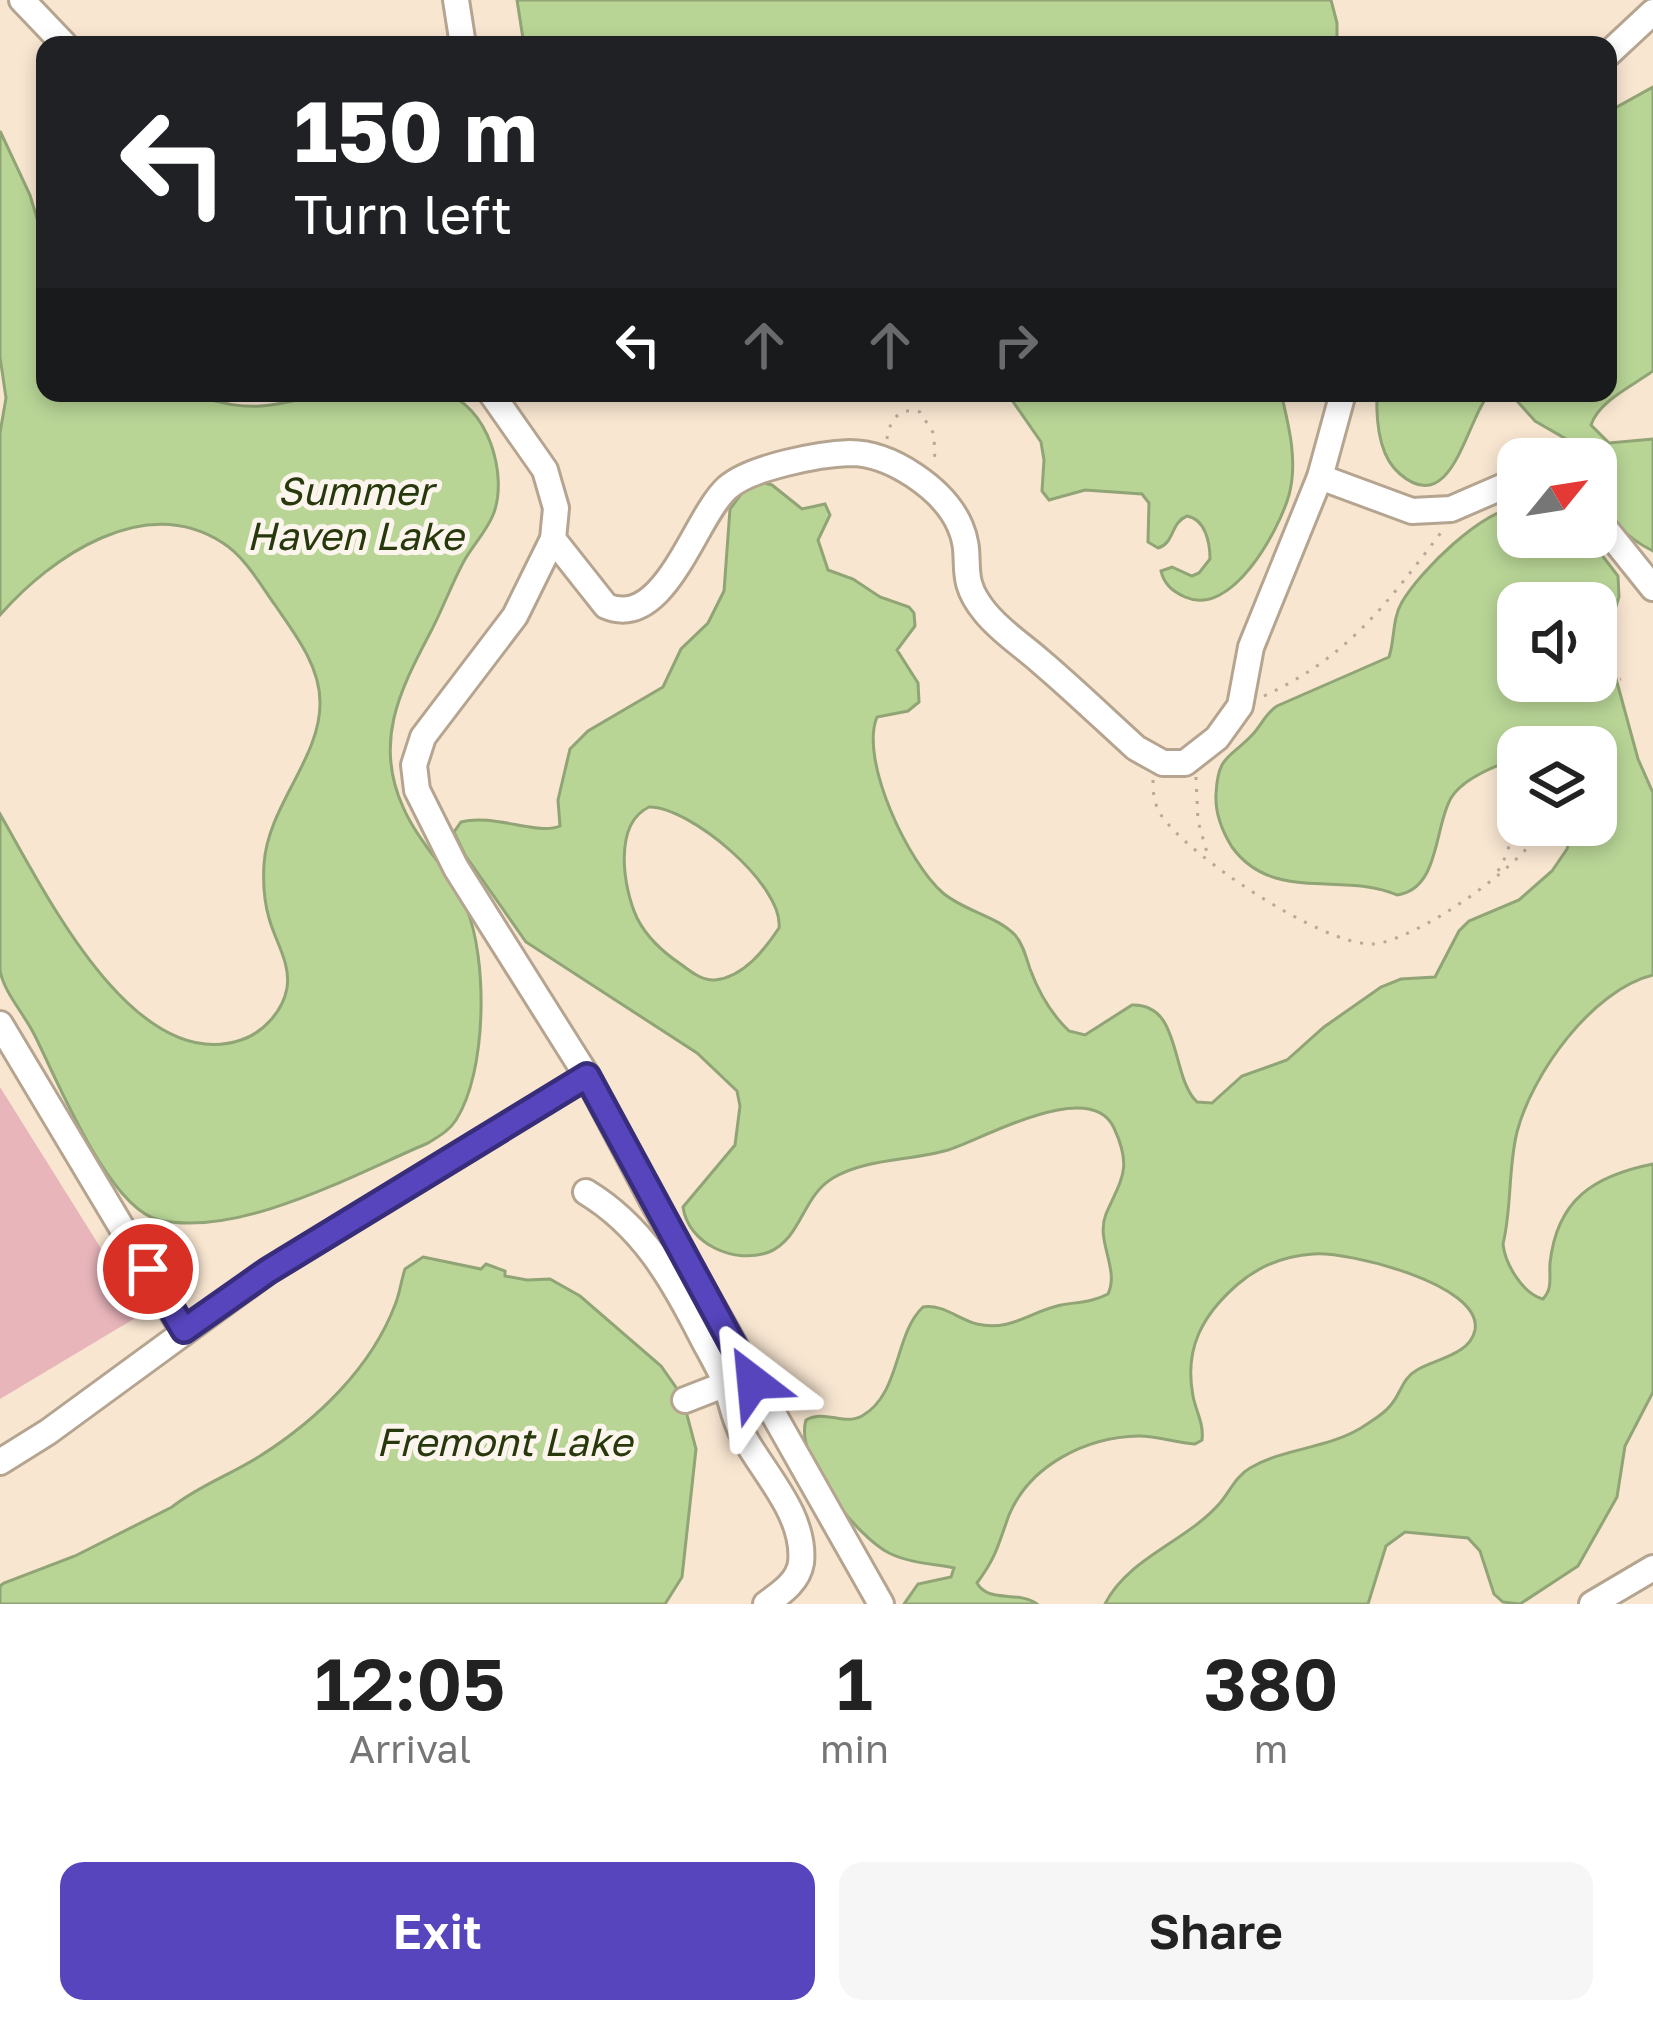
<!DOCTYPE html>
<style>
:root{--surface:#fff;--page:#f6f6f6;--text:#222;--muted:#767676;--accent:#5645bd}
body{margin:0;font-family:"Golos Text",sans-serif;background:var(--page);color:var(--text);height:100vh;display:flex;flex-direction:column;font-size:45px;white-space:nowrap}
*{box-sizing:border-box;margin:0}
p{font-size:39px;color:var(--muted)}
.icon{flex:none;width:66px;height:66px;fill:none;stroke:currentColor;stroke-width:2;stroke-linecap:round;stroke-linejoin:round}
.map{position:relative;height:1604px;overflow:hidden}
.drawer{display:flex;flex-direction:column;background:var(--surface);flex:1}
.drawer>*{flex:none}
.banner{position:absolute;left:36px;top:36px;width:1581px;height:366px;border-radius:24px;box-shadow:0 6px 18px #0003;background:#202124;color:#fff;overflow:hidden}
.needle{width:78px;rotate:60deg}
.tools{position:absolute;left:1497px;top:438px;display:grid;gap:24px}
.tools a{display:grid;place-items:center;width:120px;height:120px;border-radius:24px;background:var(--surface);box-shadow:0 6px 18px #0003;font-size:60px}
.pin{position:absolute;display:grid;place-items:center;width:102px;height:102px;color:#fff;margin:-51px;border:6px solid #fff;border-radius:50%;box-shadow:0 3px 12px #0007}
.me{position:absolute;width:132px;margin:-66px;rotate:331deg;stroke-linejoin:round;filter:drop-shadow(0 0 9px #0008)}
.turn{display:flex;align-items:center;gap:42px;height:252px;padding:0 60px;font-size:54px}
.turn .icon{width:156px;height:156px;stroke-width:2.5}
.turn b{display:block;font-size:84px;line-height:102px}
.lanes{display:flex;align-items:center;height:114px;padding:0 60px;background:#0003;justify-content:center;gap:60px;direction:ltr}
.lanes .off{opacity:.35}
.eta{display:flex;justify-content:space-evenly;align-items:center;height:204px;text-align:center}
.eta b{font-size:72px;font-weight:600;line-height:84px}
.button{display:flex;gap:24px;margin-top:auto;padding:24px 60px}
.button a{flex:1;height:138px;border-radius:24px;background:var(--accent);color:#fff;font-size:48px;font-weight:600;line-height:138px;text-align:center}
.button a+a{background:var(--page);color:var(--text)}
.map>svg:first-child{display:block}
.green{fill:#e8b5bb}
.water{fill:#b8d596;stroke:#91a475;stroke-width:3;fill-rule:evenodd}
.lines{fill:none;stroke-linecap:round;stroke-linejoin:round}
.minor-casing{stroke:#b5a490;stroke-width:30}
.path{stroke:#b7a998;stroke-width:3;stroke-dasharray:3 9;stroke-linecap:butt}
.minor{stroke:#fff;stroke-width:24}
.route-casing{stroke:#382d7b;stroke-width:30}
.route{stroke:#5645bd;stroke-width:21}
.labels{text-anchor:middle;stroke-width:10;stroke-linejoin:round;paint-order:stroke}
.water-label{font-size:39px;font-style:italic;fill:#27390c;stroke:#fcf5ed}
</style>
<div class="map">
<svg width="1653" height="1604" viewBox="0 0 1653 1604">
<rect width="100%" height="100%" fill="#f8e6d1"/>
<path class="green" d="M 0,1087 L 142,1314 L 0,1399 Z"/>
<g class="water">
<path d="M 517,0 L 1331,0 L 1337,23 L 1337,45 L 524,45 Z"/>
<path d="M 1653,87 L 1653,371 C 1632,386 1599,401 1591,425 L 1609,443 L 1653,439 L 1653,551 C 1632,541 1601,515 1596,491 C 1594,481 1596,469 1596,459 L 1586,459 L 1573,443 L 1535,421 L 1510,393 L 1608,393 L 1608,112 Z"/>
<path d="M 0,131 L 30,195 L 45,245 L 45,393 C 87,393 141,386 182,393 C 211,398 228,408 261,406 C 283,405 302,398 324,394 C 344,390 422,389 442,393 C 488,403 509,477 493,515 C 486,532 473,545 464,561 C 451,585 442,611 429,635 C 399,692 374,743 403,807 C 419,844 450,871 466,907 C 488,959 487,1072 456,1120 C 449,1131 439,1136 428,1143 C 355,1174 240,1238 159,1220 C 108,1208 57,1079 34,1034 C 24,1014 3,991 0,970 C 0,927 0,859 0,814 C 43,888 133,1076 241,1040 C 263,1033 283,1011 287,988 C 291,963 275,941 269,918 C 264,901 263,881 264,864 C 268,805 321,758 320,702 C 320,666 295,634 275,605 C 260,584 245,557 223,543 C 145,492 52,556 0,615 L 0,433 L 6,398 L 0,357 Z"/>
<path d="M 1007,393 L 1281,393 C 1289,426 1298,462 1289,495 C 1279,530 1232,618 1185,597 C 1172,591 1164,584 1161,571 L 1172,567 L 1192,576 L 1199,573 L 1210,559 C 1210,542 1205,519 1187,516 C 1170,523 1175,543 1158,548 L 1148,542 L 1149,503 L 1142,494 L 1085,490 L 1049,500 L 1042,491 L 1044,460 L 1041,442 Z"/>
<path d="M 1377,393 L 1490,393 C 1467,416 1453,520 1400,474 C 1378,456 1376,420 1377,393 Z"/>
<path d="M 764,483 L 772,485 L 802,509 L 825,504 L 830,515 L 818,540 L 828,570 L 853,579 L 880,597 L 909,607 L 914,613 L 915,626 L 897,650 L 918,683 L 919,702 L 908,711 L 877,717 C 859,760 909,864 943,893 C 964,911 997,916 1015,935 C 1023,944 1026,957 1030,969 C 1039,993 1051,1014 1069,1031 L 1085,1035 L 1132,1005 C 1182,1003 1170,1076 1197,1102 L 1212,1103 L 1242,1076 L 1287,1060 L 1324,1027 L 1381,987 L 1401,979 L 1435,977 L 1459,931 L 1469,921 L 1519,900 L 1552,871 L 1567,849 L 1574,825 L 1596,825 L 1596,747 L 1518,747 L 1518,758 C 1497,765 1463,778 1451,798 C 1434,827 1440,889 1397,895 C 1344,871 1273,904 1232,847 C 1222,831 1215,812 1216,794 C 1218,754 1230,759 1253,734 C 1262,724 1266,713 1277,706 L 1389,657 C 1395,639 1392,619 1402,602 C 1421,570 1481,511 1518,507 L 1518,537 L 1588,537 L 1618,576 L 1619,597 L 1610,625 L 1609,653 L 1638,759 L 1653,793 L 1653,975 C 1592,990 1532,1074 1517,1132 C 1508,1168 1512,1207 1503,1244 C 1505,1264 1523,1294 1543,1299 C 1553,1288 1549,1278 1550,1263 C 1557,1200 1593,1176 1653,1164 L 1653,1392 L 1625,1446 L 1617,1497 L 1578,1566 L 1520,1604 L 1503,1602 L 1494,1594 L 1480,1551 L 1468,1538 L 1405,1532 L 1386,1546 L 1368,1604 L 1105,1604 C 1128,1558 1186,1542 1220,1503 C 1230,1491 1236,1476 1250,1468 C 1284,1448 1326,1449 1361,1428 C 1371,1421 1383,1415 1390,1406 C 1401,1394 1402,1378 1417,1370 C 1435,1359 1470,1355 1475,1330 C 1483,1284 1347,1251 1313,1254 C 1285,1256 1259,1266 1238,1284 C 1202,1315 1184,1349 1193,1396 C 1196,1412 1204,1423 1202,1440 L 1195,1444 C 1176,1443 1158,1436 1139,1436 C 1086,1437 1030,1465 1009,1515 C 998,1545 997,1556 977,1583 C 989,1604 1018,1590 1037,1604 L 904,1604 L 918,1584 L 951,1577 L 954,1568 C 934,1564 909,1563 889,1553 C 856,1536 794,1458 806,1420 C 825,1409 844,1426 862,1416 C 901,1394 894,1334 923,1307 C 943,1304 958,1319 977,1324 C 1011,1332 1031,1311 1061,1305 C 1078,1302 1093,1302 1108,1294 C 1120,1269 1095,1241 1106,1214 C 1121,1179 1133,1169 1114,1128 C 1091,1077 985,1138 948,1150 C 911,1161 866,1158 833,1178 C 802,1196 802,1238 769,1252 C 735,1265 688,1244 683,1207 L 735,1145 L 740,1106 L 737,1091 L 697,1053 L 526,942 L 465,855 L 454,832 L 461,822 C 493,813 538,836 560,826 L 558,800 L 570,749 L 588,731 L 663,687 L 681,649 L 708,623 L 724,591 L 730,509 L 744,490 ZM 1518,603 L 1596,603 L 1596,681 L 1518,681 ZM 649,807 C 689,806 784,885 779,928 C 765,949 744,977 715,980 C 703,981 691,972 682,965 C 664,953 647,938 637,918 C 623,888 613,824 649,807 Z"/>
<path d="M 423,1257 L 481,1269 L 486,1264 L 505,1271 L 505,1276 L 527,1280 L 550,1279 L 580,1296 L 661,1366 L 682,1396 L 696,1449 L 682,1577 L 665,1604 L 0,1604 L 0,1586 L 4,1583 L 75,1556 L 172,1507 C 198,1486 232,1474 260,1456 C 317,1420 371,1368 395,1305 C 400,1293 401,1281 405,1269 Z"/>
</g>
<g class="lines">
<defs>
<g id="minor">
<path d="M 22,0 L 65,45"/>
<path d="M 456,0 L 463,45"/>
<path d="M 1608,54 L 1653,12"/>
<path d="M 491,393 L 545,470 L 556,508 L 553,539 L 515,616 L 423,737 L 414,765 L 417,790 L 456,868 L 587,1076 L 651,1198 L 881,1604"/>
<path d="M 1320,477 L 1412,511 L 1451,509 L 1518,480"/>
<path d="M 1596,517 L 1653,588"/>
<path d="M 553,539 L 606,606 C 665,631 694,518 727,488 C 750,467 820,454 850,453 C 891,453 944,489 960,526 C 975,560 955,576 985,612 C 1000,631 1022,645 1040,661 C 1073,689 1104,719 1136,748 L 1163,763 L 1185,763 L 1217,738 L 1240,706 L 1251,647 L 1320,477 L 1343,393"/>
<path d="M 0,1024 L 183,1330"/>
<path d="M 586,1192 C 642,1226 672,1278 701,1335 C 709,1351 720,1368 726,1385 C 732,1403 734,1420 744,1437 C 765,1475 806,1516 801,1563 C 798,1582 781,1593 766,1604"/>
<path d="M 685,1400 L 726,1384"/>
<path d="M 0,1462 L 48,1432 L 268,1271 L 587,1076"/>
<path d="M 1592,1604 L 1653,1568"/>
</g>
</defs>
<use href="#minor" class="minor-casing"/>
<g class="path">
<path d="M 887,439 C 889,421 899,406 920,412 L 934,434 L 935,466"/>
<path d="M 1598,663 L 1617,659"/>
<path d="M 1609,684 L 1621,679"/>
<path d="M 1264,696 C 1350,656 1387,603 1443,530"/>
<path d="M 1196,777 L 1198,821 L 1208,856"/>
<path d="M 1153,780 C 1153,793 1154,804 1161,815 C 1188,856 1322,945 1372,944 C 1415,942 1526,864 1544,825"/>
<path d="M 1498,871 L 1507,854 L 1518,810"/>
</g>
<use href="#minor" class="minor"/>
</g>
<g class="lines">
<defs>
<path id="route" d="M 148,1269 L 184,1330 L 268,1271 L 587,1076 L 753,1382"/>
</defs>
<use href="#route" class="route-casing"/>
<use href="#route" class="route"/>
</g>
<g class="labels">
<g class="water-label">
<text x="355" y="505">Summer<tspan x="355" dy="45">Haven Lake</tspan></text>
<text x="504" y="1456">Fremont Lake</text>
</g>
</g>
</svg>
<div class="tools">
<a><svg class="needle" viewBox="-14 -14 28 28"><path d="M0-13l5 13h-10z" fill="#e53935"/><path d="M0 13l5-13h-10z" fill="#767676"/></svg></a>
<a><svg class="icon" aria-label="sound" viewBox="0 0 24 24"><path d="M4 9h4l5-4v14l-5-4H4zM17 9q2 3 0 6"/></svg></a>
<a><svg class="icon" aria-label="layers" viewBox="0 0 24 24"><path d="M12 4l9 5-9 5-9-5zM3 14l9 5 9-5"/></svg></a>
</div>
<div class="pin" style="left:148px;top:1269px;background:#d93025"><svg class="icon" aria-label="arrive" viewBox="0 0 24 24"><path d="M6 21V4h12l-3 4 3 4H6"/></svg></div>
<svg class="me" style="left:753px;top:1382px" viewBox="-20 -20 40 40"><path d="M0-17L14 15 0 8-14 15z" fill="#5645bd" stroke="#fff" stroke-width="4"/></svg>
<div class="banner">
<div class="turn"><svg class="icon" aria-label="left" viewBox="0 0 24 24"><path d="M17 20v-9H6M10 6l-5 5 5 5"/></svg><div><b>150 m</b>Turn left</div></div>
<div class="lanes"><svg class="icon" aria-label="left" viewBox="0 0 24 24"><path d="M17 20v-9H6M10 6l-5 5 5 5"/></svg><svg class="icon off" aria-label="ahead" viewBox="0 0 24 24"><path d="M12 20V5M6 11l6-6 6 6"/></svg><svg class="icon off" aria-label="ahead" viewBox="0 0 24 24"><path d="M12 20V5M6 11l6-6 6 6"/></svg><svg class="icon off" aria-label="right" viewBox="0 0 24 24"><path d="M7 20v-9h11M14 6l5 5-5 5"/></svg></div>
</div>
</div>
<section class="drawer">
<div class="eta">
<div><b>12:05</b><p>Arrival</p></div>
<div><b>1</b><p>min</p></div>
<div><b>380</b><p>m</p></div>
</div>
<div class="button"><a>Exit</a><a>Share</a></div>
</section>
